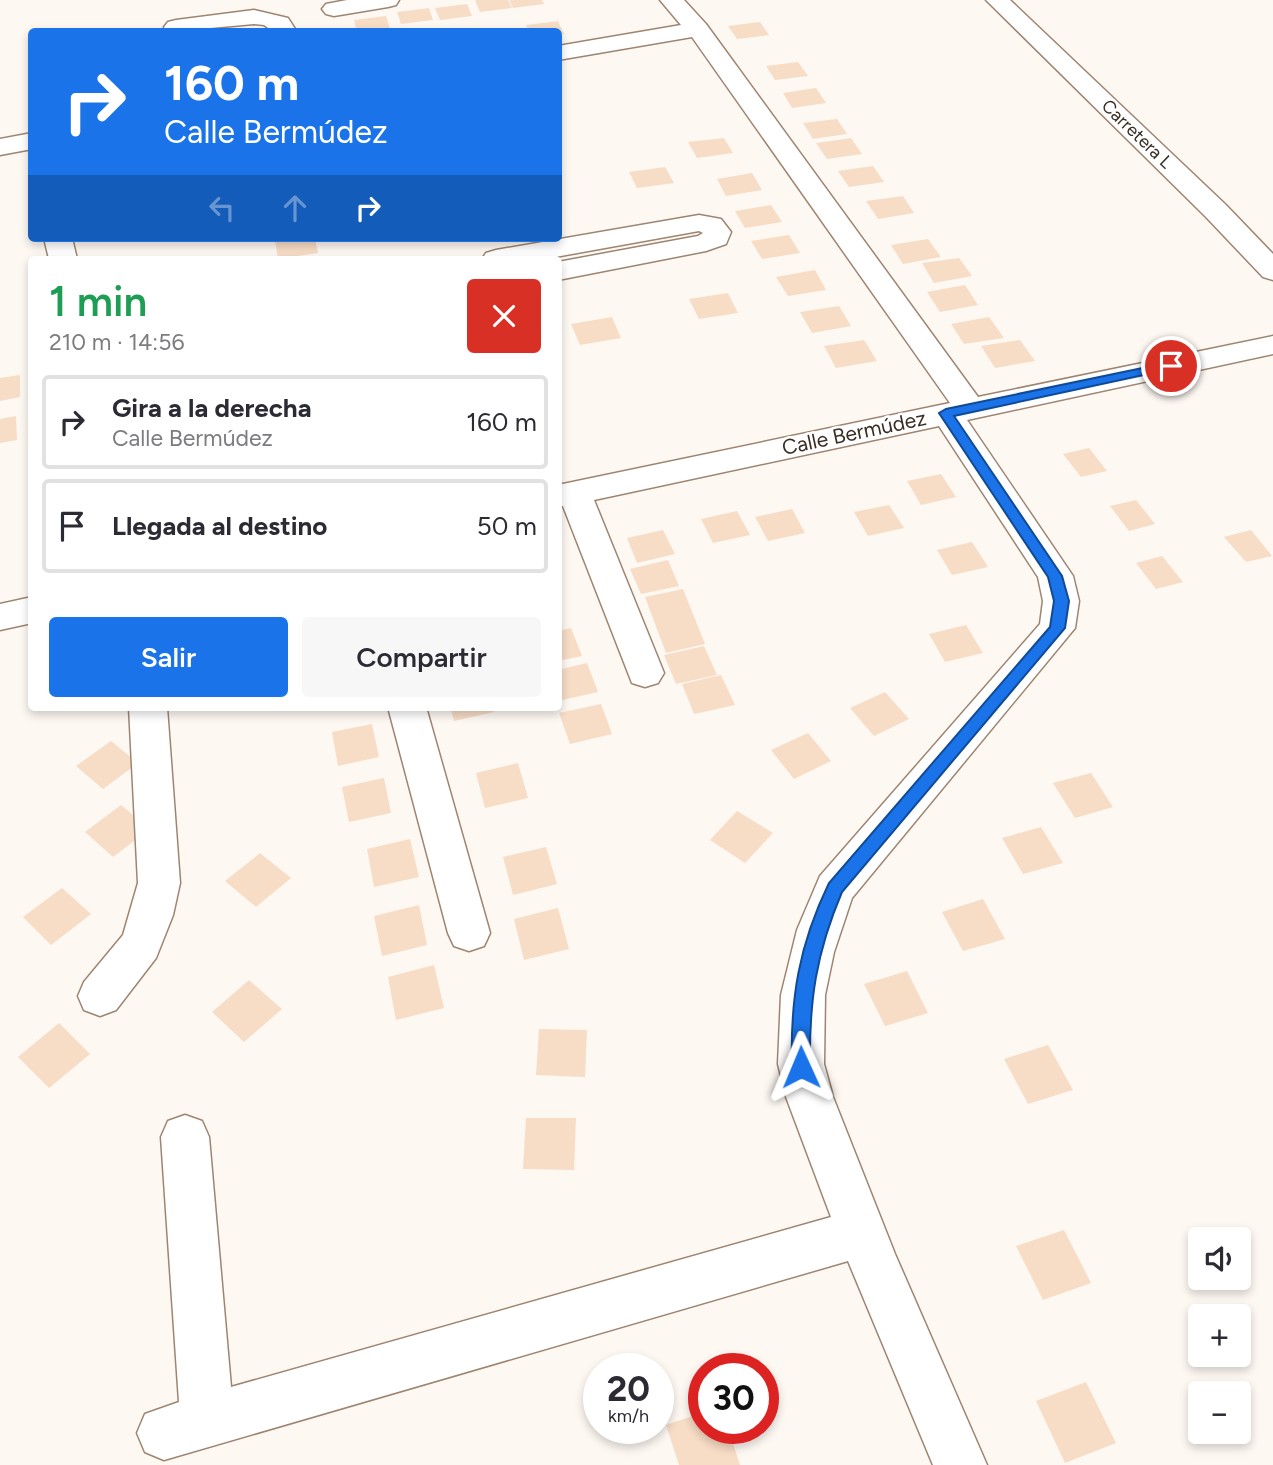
<!DOCTYPE html>
<html lang="es">
<meta charset="utf-8">
<style>
:root{--surface:#fff;--page:#f7f7f7;--text:#2b2b33;--muted:#7c7c81;--line:#e1e1e2;--accent:#1a73e8}
body{margin:0;font-family:Figtree,sans-serif;background:var(--page);color:var(--text);height:100vh;display:flex;flex-direction:column;font-size:26px;white-space:nowrap}
*{box-sizing:border-box;margin:0}
p{font-size:23px;color:var(--muted)}
.icon{flex:none;width:38px;height:38px;fill:none;stroke:currentColor;stroke-width:2;stroke-linecap:round;stroke-linejoin:round}
.map{position:relative;flex:1;overflow:hidden}
.drawer{position:absolute;left:28px;top:256px;width:534px;height:455px;display:flex;flex-direction:column;background:var(--surface);border-radius:7px;box-shadow:0 4px 10px #0003}
.drawer>*{flex:none}
.banner{position:absolute;left:28px;top:28px;width:534px;height:214px;border-radius:7px;box-shadow:0 4px 10px #0003;background:#1a73e8;color:#fff;overflow:hidden}
.tools{position:absolute;left:1188px;top:1227px;display:grid;gap:14px}
.tools a{display:grid;place-items:center;width:63px;height:63px;border-radius:7px;background:var(--surface);box-shadow:0 4px 10px #0003;font-size:35px}
.speed{position:absolute;left:583px;top:1353px;display:flex;gap:14px;font-size:35px;font-weight:700;text-align:center}
.speed>*{display:grid;place-content:center;width:91px;height:91px;border-radius:50%;background:var(--surface);box-shadow:0 4px 10px #0003;line-height:1}
.speed small{font-size:18px;font-weight:400}
.speed .limit{border:10px solid #d22;background:#fff;color:#111}
.pin{position:absolute;display:grid;place-items:center;width:60px;height:60px;color:#fff;margin:-30px;border:4px solid #fff;border-radius:50%;box-shadow:0 2px 7px #0007}
.me{position:absolute;width:77px;margin:-38px;rotate:359deg;stroke-linejoin:round;filter:drop-shadow(0 0 5px #0008)}
.turn{display:flex;align-items:center;gap:24px;height:147px;padding:0 21px;font-size:32px}
.turn .icon{width:91px;height:91px;stroke-width:2.5}
.turn b{display:block;font-size:49px;line-height:60px}
.lanes{display:flex;align-items:center;height:66px;padding:0 21px;background:#0003;justify-content:center;gap:35px;direction:ltr}
.lanes .off{opacity:.35}
.round{display:grid;place-items:center;flex:none;width:74px;height:74px;border-radius:7px;background:var(--page)}
.summary{display:flex;align-items:center;justify-content:space-between;height:119px;padding:0 21px}
h1{font-size:42px;font-weight:600;line-height:52px;color:#1e9e55}
.action{display:flex;gap:14px;margin-top:auto;padding:14px 21px}
.action a{flex:1;height:80px;border-radius:7px;background:var(--accent);color:#fff;font-size:28px;font-weight:600;line-height:80px;text-align:center}
.action a+a{background:var(--page);color:var(--text)}
ul{padding:0;list-style:none}
li{display:flex;align-items:center;gap:21px;height:94px;margin:0 14px 10px;padding:0 7px;border:4px solid var(--line);border-radius:7px}
li div{flex:1}
li b{display:block;font-size:26px}
li em{font-style:normal}
.map>svg:first-child{display:block}
.building{fill:#f7dcc6}
.lines{fill:none;stroke-linecap:round;stroke-linejoin:round}
.minor-casing{stroke:#9e8571;stroke-width:3}
.minor{fill:#fff;fill-rule:evenodd}
.route{fill:#1a73e8;stroke:#114b97;stroke-width:2}
.labels{text-anchor:middle;stroke-width:5;stroke-linejoin:round;paint-order:stroke}
.far-street-label{font-size:18px;fill:#392e26;stroke:#fff}
.street-label{font-size:21px;fill:#392e26;stroke:#fff}
</style>
<div class="map">
<svg width="1273" height="1465" viewBox="0 0 1273 1465">
<rect width="100%" height="100%" fill="#fef8f3"/>
<g class="building">
<path d="M 475,0 L 508,0 L 512,8 L 480,12 Z"/>
<path d="M 509,0 L 542,0 L 544,4 L 513,8 Z"/>
<path d="M 467,4 L 472,16 L 440,20 L 435,8 Z"/>
<path d="M 429,8 L 433,20 L 401,24 L 397,12 Z"/>
<path d="M 386,16 L 390,29 L 357,32 L 354,20 Z"/>
<path d="M 558,21 L 564,34 L 529,32 L 526,25 Z"/>
<path d="M 760,22 L 769,35 L 737,39 L 728,26 Z"/>
<path d="M 798,62 L 808,76 L 775,80 L 766,66 Z"/>
<path d="M 816,88 L 826,103 L 792,108 L 783,93 Z"/>
<path d="M 837,119 L 847,134 L 813,139 L 803,123 Z"/>
<path d="M 724,138 L 733,153 L 697,158 L 688,142 Z"/>
<path d="M 851,138 L 862,154 L 827,159 L 816,143 Z"/>
<path d="M 873,166 L 884,182 L 849,187 L 838,171 Z"/>
<path d="M 665,167 L 674,183 L 637,188 L 629,172 Z"/>
<path d="M 752,173 L 762,190 L 726,196 L 717,179 Z"/>
<path d="M 903,196 L 914,213 L 878,219 L 866,201 Z"/>
<path d="M 771,205 L 782,222 L 745,228 L 735,211 Z"/>
<path d="M 789,235 L 800,253 L 762,259 L 751,241 Z"/>
<path d="M 294,238 L 315,238 L 318,253 L 278,259 L 275,241 Z"/>
<path d="M 928,239 L 941,257 L 903,264 L 891,245 Z"/>
<path d="M 959,258 L 972,276 L 934,283 L 922,263 Z"/>
<path d="M 815,270 L 826,290 L 788,296 L 776,277 Z"/>
<path d="M 965,285 L 978,305 L 940,312 L 927,292 Z"/>
<path d="M 728,293 L 738,313 L 699,319 L 689,299 Z"/>
<path d="M 839,306 L 851,326 L 812,333 L 800,312 Z"/>
<path d="M 612,317 L 621,338 L 580,345 L 571,324 Z"/>
<path d="M 989,317 L 1004,338 L 964,344 L 951,324 Z"/>
<path d="M 864,340 L 877,361 L 836,368 L 824,346 Z"/>
<path d="M 1020,340 L 1035,361 L 995,368 L 981,346 Z"/>
<path d="M 20,375 L 20,397 L 0,401 L 0,378 Z"/>
<path d="M 16,416 L 17,440 L 0,443 L 0,419 Z"/>
<path d="M 1089,448 L 1107,471 L 1081,477 L 1063,454 Z"/>
<path d="M 941,474 L 956,497 L 921,505 L 907,481 Z"/>
<path d="M 1136,500 L 1155,524 L 1129,531 L 1110,506 Z"/>
<path d="M 889,505 L 904,528 L 868,536 L 854,512 Z"/>
<path d="M 792,509 L 805,533 L 768,541 L 755,517 Z"/>
<path d="M 737,511 L 750,535 L 713,543 L 701,519 Z"/>
<path d="M 663,530 L 675,554 L 637,563 L 627,538 Z"/>
<path d="M 1251,530 L 1272,556 L 1246,562 L 1224,537 Z"/>
<path d="M 972,542 L 988,567 L 952,575 L 937,550 Z"/>
<path d="M 1162,556 L 1183,582 L 1156,589 L 1136,563 Z"/>
<path d="M 668,560 L 679,586 L 641,594 L 630,569 Z"/>
<path d="M 683,589 L 705,644 L 666,653 L 645,597 Z"/>
<path d="M 966,625 L 983,653 L 945,662 L 929,634 Z"/>
<path d="M 571,628 L 582,656 L 558,661 L 558,631 Z"/>
<path d="M 704,646 L 717,675 L 676,684 L 664,655 Z"/>
<path d="M 587,663 L 598,692 L 558,701 L 558,670 Z"/>
<path d="M 721,675 L 735,705 L 694,714 L 682,684 Z"/>
<path d="M 885,692 L 909,719 L 874,736 L 850,708 Z"/>
<path d="M 601,704 L 612,734 L 570,744 L 559,713 Z"/>
<path d="M 450,707 L 492,707 L 494,712 L 454,721 Z"/>
<path d="M 372,724 L 379,757 L 338,766 L 332,732 Z"/>
<path d="M 808,733 L 831,761 L 794,779 L 771,750 Z"/>
<path d="M 111,741 L 138,763 L 103,789 L 76,766 Z"/>
<path d="M 518,763 L 528,798 L 485,808 L 476,773 Z"/>
<path d="M 1091,773 L 1113,807 L 1075,818 L 1053,783 Z"/>
<path d="M 384,778 L 391,813 L 349,822 L 342,787 Z"/>
<path d="M 121,805 L 150,829 L 113,857 L 85,832 Z"/>
<path d="M 737,811 L 773,833 L 745,863 L 710,840 Z"/>
<path d="M 1041,827 L 1063,863 L 1023,874 L 1002,838 Z"/>
<path d="M 410,839 L 419,877 L 374,887 L 367,849 Z"/>
<path d="M 546,847 L 557,884 L 513,895 L 503,857 Z"/>
<path d="M 260,853 L 291,878 L 256,907 L 225,881 Z"/>
<path d="M 62,888 L 91,914 L 51,945 L 23,917 Z"/>
<path d="M 983,899 L 1005,939 L 963,951 L 942,912 Z"/>
<path d="M 419,905 L 427,945 L 382,956 L 374,916 Z"/>
<path d="M 558,908 L 569,949 L 524,960 L 514,919 Z"/>
<path d="M 434,965 L 444,1008 L 396,1020 L 388,977 Z"/>
<path d="M 907,971 L 928,1013 L 885,1026 L 864,984 Z"/>
<path d="M 249,980 L 282,1009 L 244,1042 L 212,1012 Z"/>
<path d="M 59,1023 L 90,1054 L 49,1088 L 18,1057 Z"/>
<path d="M 539,1029 L 587,1030 L 585,1077 L 536,1075 Z"/>
<path d="M 1048,1045 L 1073,1090 L 1028,1104 L 1004,1059 Z"/>
<path d="M 526,1118 L 576,1118 L 574,1170 L 523,1169 Z"/>
<path d="M 1064,1230 L 1091,1283 L 1043,1300 L 1016,1246 Z"/>
<path d="M 1086,1382 L 1116,1443 L 1065,1463 L 1036,1401 Z"/>
<path d="M 704,1412 L 704,1428 L 728,1428 L 740,1465 L 679,1465 L 666,1425 Z"/>
</g>
<g class="lines">
<defs>
<g id="minor">
<path d="M 347,0 L 399,0 L 396,5 L 388,7 L 334,16 L 326,14 L 322,9 L 326,4 Z"/>
<path d="M 660,0 L 684,0 L 706,24 L 978,397 L 1273,336 L 1273,354 L 967,420 L 1073,576 L 1079,601 L 1075,628 L 852,898 L 834,952 L 825,995 L 824,1064 L 833,1097 L 895,1254 L 987,1465 L 933,1465 L 848,1261 L 164,1460 L 145,1452 L 137,1433 L 145,1414 L 179,1402 L 161,1137 L 168,1121 L 185,1115 L 202,1121 L 209,1137 L 231,1387 L 831,1217 L 786,1097 L 778,1064 L 781,995 L 797,930 L 820,876 L 1040,624 L 1043,601 L 1038,577 L 939,426 L 594,500 L 664,673 L 658,683 L 645,687 L 632,683 L 563,506 L 558,507 L 558,485 L 950,403 L 692,37 L 558,60 L 558,46 L 681,25 Z"/>
<path d="M 986,0 L 1010,0 L 1226,205 L 1273,254 L 1273,280 L 1263,277 L 1206,217 Z"/>
<path d="M 254,10 L 288,18 L 297,32 L 274,32 L 264,25 L 254,24 L 167,32 L 164,27 L 168,22 L 176,20 Z"/>
<path d="M 32,133 L 32,149 L 0,155 L 0,139 Z"/>
<path d="M 699,215 L 721,219 L 731,232 L 726,244 L 706,251 L 558,280 L 558,262 L 698,236 L 703,233 L 699,231 L 544,259 L 482,259 L 486,253 L 496,250 Z"/>
<path d="M 44,238 L 72,238 L 77,259 L 49,259 Z"/>
<path d="M 32,597 L 32,623 L 0,630 L 0,604 Z"/>
<path d="M 129,707 L 167,707 L 180,883 L 173,915 L 156,958 L 116,1010 L 100,1016 L 84,1010 L 78,996 L 84,982 L 123,935 L 138,883 Z"/>
<path d="M 388,707 L 426,707 L 490,933 L 484,946 L 469,951 L 454,946 L 448,933 Z"/>
</g>
</defs>
<use href="#minor" class="minor-casing"/>
<use href="#minor" class="minor"/>
</g>
<path class="route" d="M 1171,362 L 1178,366 L 1176,368 L 954,416 L 1062,576 L 1069,601 L 1065,628 L 842,892 C 816,953 809,1001 810,1067 L 808,1073 L 801,1075 L 794,1073 L 792,1067 C 790,998 799,945 829,883 L 1050,627 L 1054,601 L 1048,577 L 939,413 L 946,409 Z"/>
<g class="labels">
<g class="far-street-label">
<text transform="translate(1137 134) rotate(44)" y="6">Carretera L</text>
</g>
<g class="street-label">
<text transform="translate(854 433) rotate(-12)" y="7">Calle Bermúdez</text>
</g>
</g>
</svg>
<div class="tools">
<a><svg class="icon" aria-label="sound" viewBox="0 0 24 24"><path d="M4 9h4l5-4v14l-5-4H4zM17 9q2 3 0 6"/></svg></a>
<a>+</a>
<a>−</a>
</div>
<div class="speed"><div>20<small>km/h</small></div><div class="limit">30</div></div>
<div class="pin" style="left:1171px;top:366px;background:#d93025"><svg class="icon" aria-label="arrive" viewBox="0 0 24 24"><path d="M6 21V4h12l-3 4 3 4H6"/></svg></div>
<svg class="me" style="left:801px;top:1067px" viewBox="-20 -20 40 40"><path d="M0-17L14 15 0 8-14 15z" fill="#1a73e8" stroke="#fff" stroke-width="4"/></svg>
<div class="banner">
<div class="turn"><svg class="icon" aria-label="right" viewBox="0 0 24 24"><path d="M7 20v-9h11M14 6l5 5-5 5"/></svg><div><b>160 m</b>Calle Bermúdez</div></div>
<div class="lanes"><svg class="icon off" aria-label="left" viewBox="0 0 24 24"><path d="M17 20v-9H6M10 6l-5 5 5 5"/></svg><svg class="icon off" aria-label="ahead" viewBox="0 0 24 24"><path d="M12 20V5M6 11l6-6 6 6"/></svg><svg class="icon" aria-label="right" viewBox="0 0 24 24"><path d="M7 20v-9h11M14 6l5 5-5 5"/></svg></div>
</div>
<section class="drawer">
<div class="summary"><div><h1>1 min</h1><p>210 m · 14:56</p></div><a class="round" style="background:#d93025;color:#fff"><svg class="icon" aria-label="close" viewBox="0 0 24 24"><path d="M6 6l12 12M18 6L6 18"/></svg></a></div>
<ul>
<li><svg class="icon" aria-label="right" viewBox="0 0 24 24"><path d="M7 20v-9h11M14 6l5 5-5 5"/></svg><div><b>Gira a la derecha</b><p>Calle Bermúdez</p></div><em>160 m</em></li>
<li><svg class="icon" aria-label="arrive" viewBox="0 0 24 24"><path d="M6 21V4h12l-3 4 3 4H6"/></svg><div><b>Llegada al destino</b></div><em>50 m</em></li>
</ul>
<div class="action"><a>Salir</a><a>Compartir</a></div>
</section>
</div>
